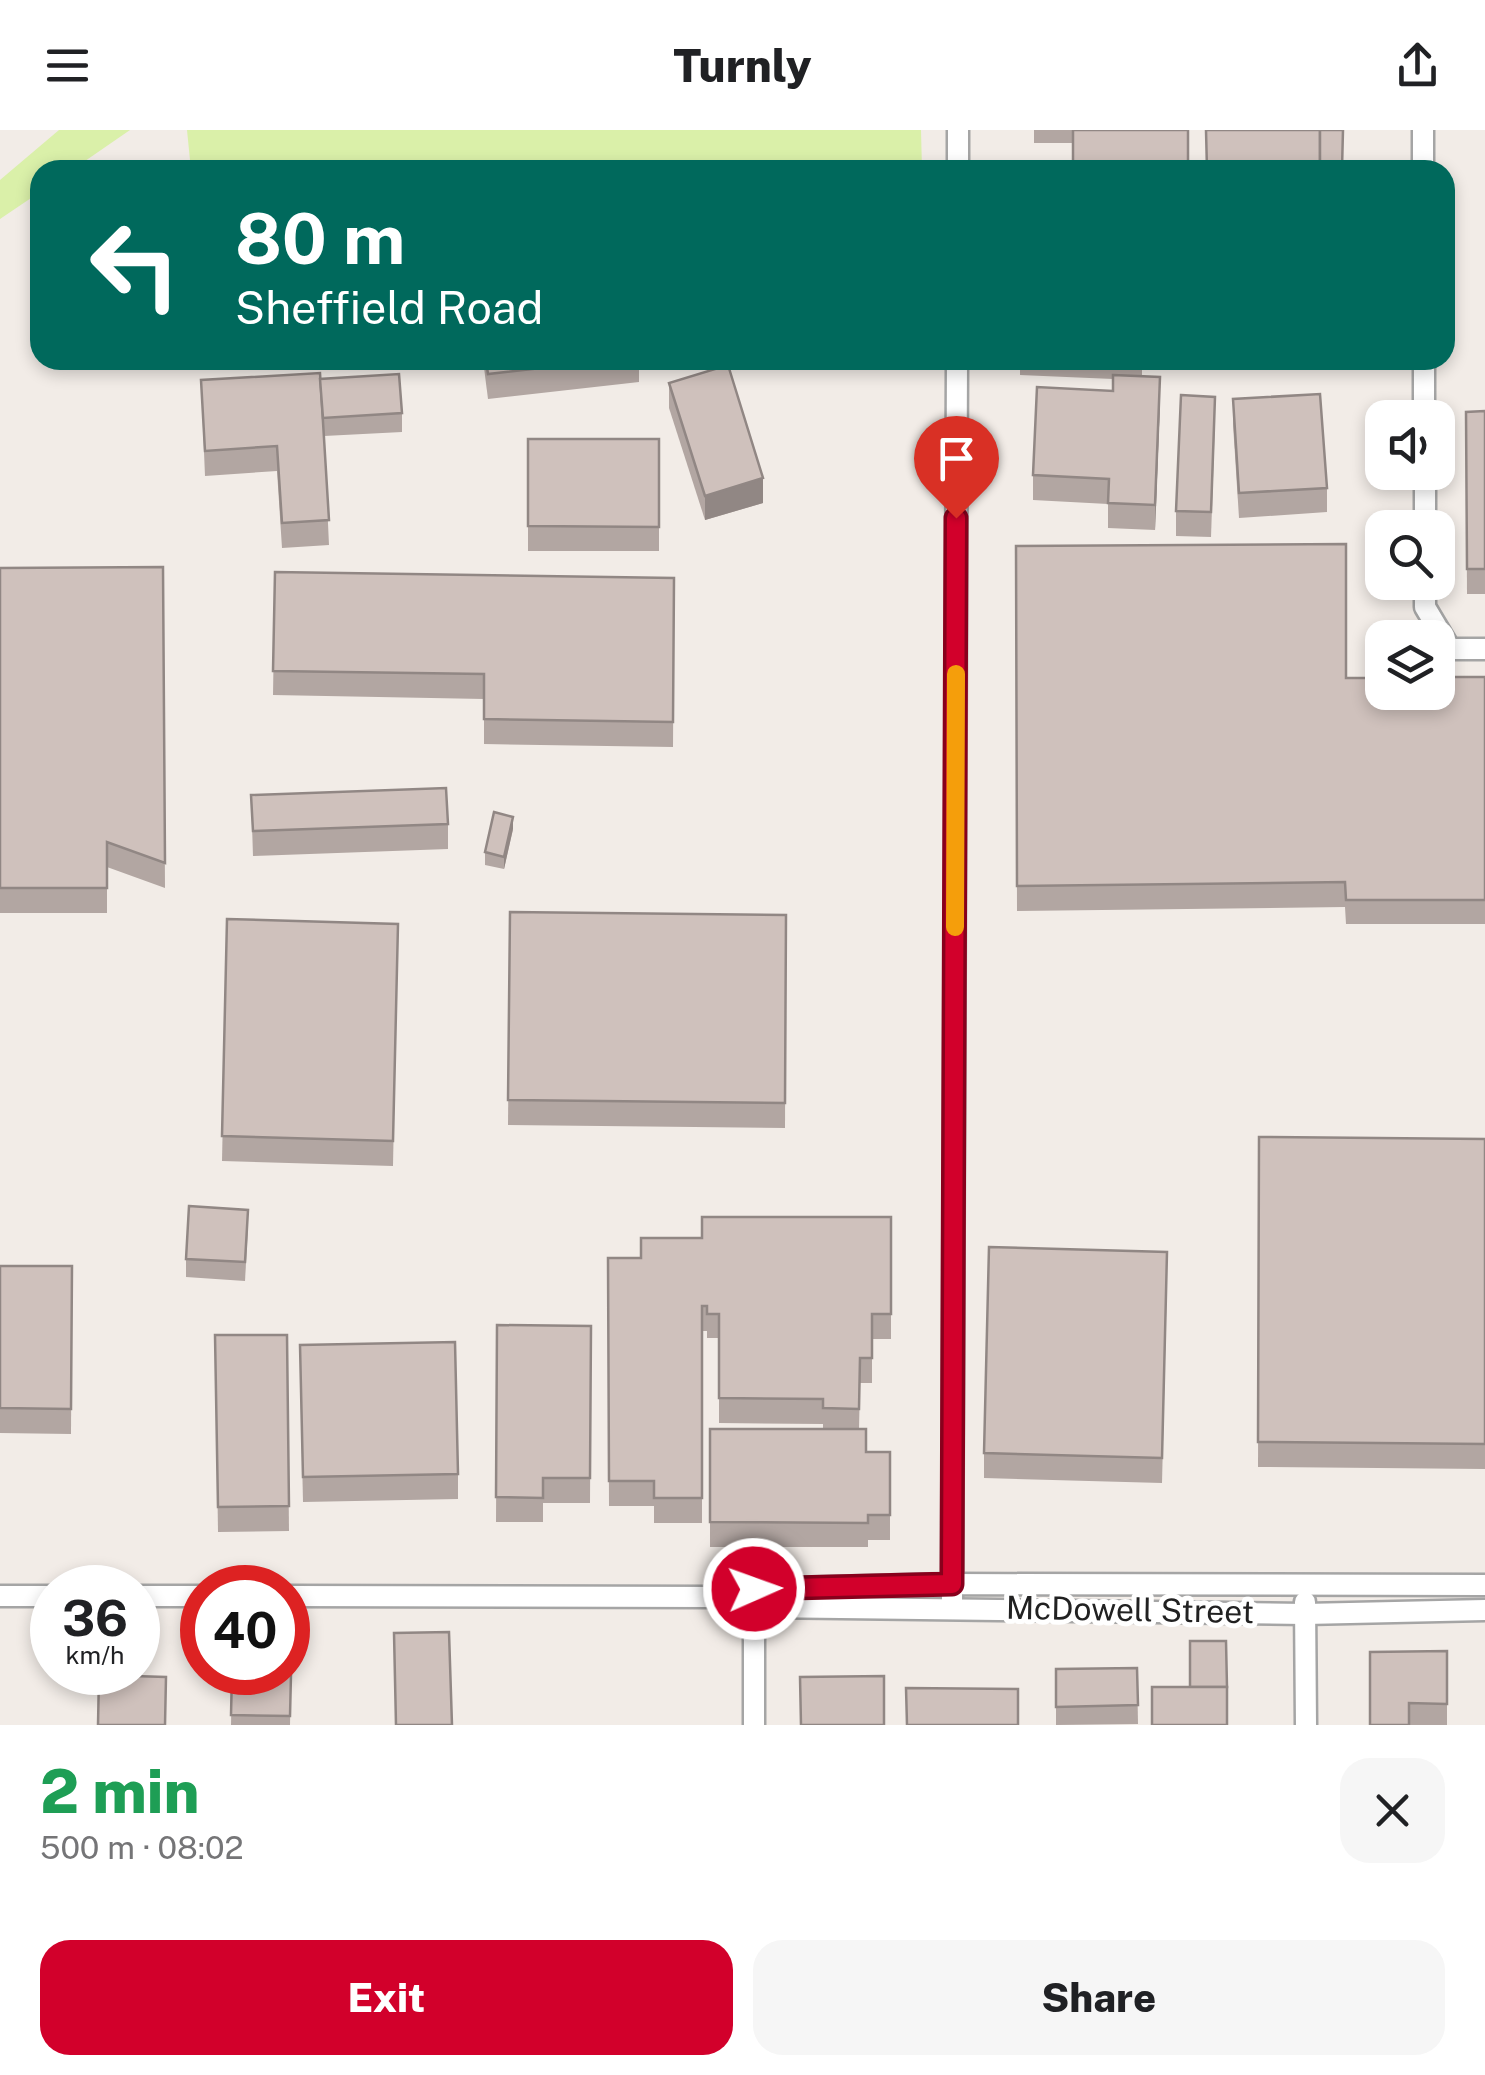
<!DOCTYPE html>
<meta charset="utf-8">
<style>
:root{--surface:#fff;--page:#f6f6f6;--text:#202124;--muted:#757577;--accent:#d2002b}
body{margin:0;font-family:"Public Sans",sans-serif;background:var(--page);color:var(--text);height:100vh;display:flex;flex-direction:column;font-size:38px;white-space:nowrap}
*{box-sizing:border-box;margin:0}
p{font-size:32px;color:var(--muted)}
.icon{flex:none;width:55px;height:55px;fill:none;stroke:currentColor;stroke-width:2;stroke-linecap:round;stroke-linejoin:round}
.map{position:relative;height:1595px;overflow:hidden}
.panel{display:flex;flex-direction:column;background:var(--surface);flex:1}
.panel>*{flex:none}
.guide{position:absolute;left:30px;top:30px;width:1425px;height:210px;border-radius:30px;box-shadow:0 5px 15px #0003;background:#00695c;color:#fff;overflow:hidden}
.controls{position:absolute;left:1365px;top:270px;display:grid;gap:20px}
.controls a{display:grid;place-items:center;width:90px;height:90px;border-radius:20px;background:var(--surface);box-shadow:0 5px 15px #0003;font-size:50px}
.speed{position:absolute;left:30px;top:1435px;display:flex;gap:20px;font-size:50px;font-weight:700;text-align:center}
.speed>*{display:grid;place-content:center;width:130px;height:130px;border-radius:50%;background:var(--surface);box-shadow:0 5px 15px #0003;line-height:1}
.speed small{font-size:25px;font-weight:400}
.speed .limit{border:15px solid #d22;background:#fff;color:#111}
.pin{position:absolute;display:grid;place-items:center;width:85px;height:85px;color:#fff;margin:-102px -42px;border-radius:50% 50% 50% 0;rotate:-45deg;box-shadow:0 0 10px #0007}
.pin .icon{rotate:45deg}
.me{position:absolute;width:110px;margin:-55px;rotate:88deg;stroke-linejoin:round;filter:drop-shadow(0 0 8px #0008)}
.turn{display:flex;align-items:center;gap:35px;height:210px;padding:0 40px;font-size:45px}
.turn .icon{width:130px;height:130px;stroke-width:2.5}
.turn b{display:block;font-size:70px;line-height:85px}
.round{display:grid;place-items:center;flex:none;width:105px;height:105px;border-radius:30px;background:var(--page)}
.head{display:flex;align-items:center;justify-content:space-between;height:170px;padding:0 40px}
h1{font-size:60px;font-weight:800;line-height:75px;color:#1e9e55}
.action{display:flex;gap:20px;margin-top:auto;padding:20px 40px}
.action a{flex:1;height:115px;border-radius:30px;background:var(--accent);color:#fff;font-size:40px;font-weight:800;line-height:115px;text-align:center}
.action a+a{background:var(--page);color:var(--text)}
header{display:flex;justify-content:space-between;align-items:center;height:130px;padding:0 40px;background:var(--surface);font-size:45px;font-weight:800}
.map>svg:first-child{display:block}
.grass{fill:#daf0a9}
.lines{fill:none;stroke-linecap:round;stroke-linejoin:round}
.minor-casing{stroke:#a5a5a5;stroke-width:25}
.minor{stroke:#fff;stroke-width:20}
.wall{fill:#b2a6a2}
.shaded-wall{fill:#918784}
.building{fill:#cfc1bc;stroke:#918784;stroke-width:2.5}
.route-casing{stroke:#88001c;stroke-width:25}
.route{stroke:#d2002b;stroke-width:18}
.slow{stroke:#f59e0b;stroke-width:18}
.labels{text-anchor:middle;stroke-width:10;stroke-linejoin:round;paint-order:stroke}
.street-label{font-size:32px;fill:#212121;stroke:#fff}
</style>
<header><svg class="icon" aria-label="menu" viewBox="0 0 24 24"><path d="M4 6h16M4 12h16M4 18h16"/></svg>Turnly<svg class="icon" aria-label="share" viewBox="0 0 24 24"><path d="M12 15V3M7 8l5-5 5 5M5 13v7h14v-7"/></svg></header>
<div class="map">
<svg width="1485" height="1595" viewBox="0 0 1485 1595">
<rect width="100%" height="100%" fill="#f2ece7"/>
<g class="grass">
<path d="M 59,0 L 130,0 L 72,40 L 40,40 L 40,62 L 0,89 L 0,50 Z"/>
<path d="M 187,0 L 921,0 L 922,40 L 191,40 Z"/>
</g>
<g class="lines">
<defs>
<g id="minor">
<path d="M 1423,0 L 1423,40"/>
<path d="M 958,40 L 958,0"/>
<path d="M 1424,230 L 1424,288"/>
<path d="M 1425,342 L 1425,398"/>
<path d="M 1425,452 L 1425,477 L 1450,519 L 1485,519"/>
<path d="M 0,1466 L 52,1466"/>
<path d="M 138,1466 L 202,1466"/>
<path d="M 288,1466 L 716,1467 L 754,1459 L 949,1454 L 1485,1455"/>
<path d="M 754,1466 L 754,1595"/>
<path d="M 723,1468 L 755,1477 L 1305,1484 L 1485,1480"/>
<path d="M 1305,1472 L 1306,1595"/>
<path d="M 952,1477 L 957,230"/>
</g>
</defs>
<use href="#minor" class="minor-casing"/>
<use href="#minor" class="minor"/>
</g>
<g class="wall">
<path d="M 1034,0 L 1188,0 L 1072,13 L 1034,13 Z"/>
<path d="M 483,230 L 639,230 L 639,252 L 488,269 Z"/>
<path d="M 1020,230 L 1142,230 L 1142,247 L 1160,272 L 1155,400 L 1108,398 L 1108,374 L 1033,370 L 1033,345 L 1113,261 L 1113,249 L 1020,245 Z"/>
<path d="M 1212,230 L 1338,230 L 1338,237 L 1212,236 Z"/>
<path d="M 320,249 L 402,283 L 402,302 L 324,306 L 329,415 L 282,418 L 277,341 L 205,346 L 201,250 Z"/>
<path d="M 669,253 L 763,373 L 705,390 L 669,278 Z"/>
<path d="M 1233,269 L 1327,358 L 1327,382 L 1239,388 L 1233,294 Z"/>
<path d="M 1485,281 L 1485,464 L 1467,464 L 1466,282 Z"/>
<path d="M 1215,291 L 1211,407 L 1176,406 L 1176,381 Z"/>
<rect x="528" y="309" width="131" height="112"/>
<path d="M 1016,416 L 1346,548 L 1485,547 L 1485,794 L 1346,794 L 1345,777 L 1017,781 Z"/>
<path d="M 163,437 L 165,758 L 107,737 L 107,783 L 0,783 L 0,438 Z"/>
<path d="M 275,442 L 674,448 L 673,617 L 484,614 L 484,569 L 273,565 Z"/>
<path d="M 251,665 L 448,694 L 448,719 L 253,726 Z"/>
<path d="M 513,699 L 504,739 L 485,735 L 485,722 Z"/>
<path d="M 510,782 L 786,785 L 785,998 L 508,995 Z"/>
<path d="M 227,789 L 398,794 L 393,1036 L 222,1031 Z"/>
<path d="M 1259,1007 L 1485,1009 L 1485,1339 L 1258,1337 Z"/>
<path d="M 891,1087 L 891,1209 L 872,1209 L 872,1253 L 860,1253 L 859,1299 L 866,1322 L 890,1322 L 890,1410 L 868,1410 L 868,1417 L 710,1417 L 710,1299 L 823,1299 L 823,1294 L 719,1293 L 719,1208 L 707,1208 L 707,1201 L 702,1201 L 702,1393 L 654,1393 L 654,1376 L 609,1376 L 608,1128 L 641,1128 L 702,1108 Z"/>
<path d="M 248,1098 L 245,1151 L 186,1147 L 186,1129 Z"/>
<path d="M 0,1136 L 72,1136 L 71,1304 L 0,1303 Z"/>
<path d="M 1167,1147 L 1162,1353 L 984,1348 L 984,1323 Z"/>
<path d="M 497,1195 L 591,1196 L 590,1373 L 543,1373 L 543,1392 L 496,1392 Z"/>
<path d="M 215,1205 L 287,1205 L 289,1401 L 218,1402 Z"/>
<path d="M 300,1240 L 458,1344 L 458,1369 L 303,1372 Z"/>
<path d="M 292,1503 L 290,1595 L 231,1595 L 232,1542 Z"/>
<path d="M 1447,1521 L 1447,1595 L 1370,1595 Z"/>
<path d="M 1137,1538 L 1138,1594 L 1056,1595 L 1056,1539 Z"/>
</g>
<g class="shaded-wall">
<path d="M 1160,247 L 1160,272 L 1155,400 L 1155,375 Z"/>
<path d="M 763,348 L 763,373 L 705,390 L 705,366 Z"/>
<path d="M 513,687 L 513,699 L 504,739 L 504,727 Z"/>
</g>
<g class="building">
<rect x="1073" y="0" width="115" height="40"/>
<path d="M 1206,0 L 1320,0 L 1320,40 L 1207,40 Z"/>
<path d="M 1320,0 L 1343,0 L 1342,39 L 1320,38 Z"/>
<path d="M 486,230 L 613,230 L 488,244 Z"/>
<path d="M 1020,230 L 1037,230 L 1037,234 L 1020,233 Z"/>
<path d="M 728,235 L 763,348 L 705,366 L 669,253 Z"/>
<path d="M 320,243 L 329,390 L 282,393 L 277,316 L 205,321 L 201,250 Z"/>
<path d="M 399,244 L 402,283 L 323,288 L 320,249 Z"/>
<path d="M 1113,245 L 1160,247 L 1155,375 L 1108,373 L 1109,349 L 1033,345 L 1037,257 L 1113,261 Z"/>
<path d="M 1320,264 L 1327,358 L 1239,363 L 1233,269 Z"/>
<path d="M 1181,265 L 1215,267 L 1211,382 L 1176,381 Z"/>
<path d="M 1485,281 L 1485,439 L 1467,439 L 1466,282 Z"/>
<path d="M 528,309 L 659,309 L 659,397 L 528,396 Z"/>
<path d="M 1346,414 L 1346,548 L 1382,548 L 1382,562 L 1438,562 L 1438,547 L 1485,547 L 1485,770 L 1346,770 L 1345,752 L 1017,756 L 1016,416 Z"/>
<path d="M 163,437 L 165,733 L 107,712 L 107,758 L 0,758 L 0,438 Z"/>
<path d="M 275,442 L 674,448 L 673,592 L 484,589 L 484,544 L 273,541 Z"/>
<path d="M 446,658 L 448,694 L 253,701 L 251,665 Z"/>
<path d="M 494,682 L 513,687 L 504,727 L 485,722 Z"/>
<path d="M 510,782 L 786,785 L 785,973 L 508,970 Z"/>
<path d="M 227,789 L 398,794 L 393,1011 L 222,1006 Z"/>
<path d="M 1259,1007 L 1485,1009 L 1485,1314 L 1258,1312 Z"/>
<path d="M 189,1076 L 248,1080 L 245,1132 L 186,1129 Z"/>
<path d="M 702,1087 L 891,1087 L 891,1184 L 872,1184 L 872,1228 L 860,1228 L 859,1279 L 823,1278 L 823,1269 L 719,1268 L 719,1184 L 707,1184 L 707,1176 L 702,1176 L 702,1368 L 654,1368 L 654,1351 L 609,1351 L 608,1128 L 641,1128 L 641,1108 L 702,1108 Z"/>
<path d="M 989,1117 L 1167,1122 L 1162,1328 L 984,1323 Z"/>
<path d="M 0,1136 L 72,1136 L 71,1279 L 0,1278 Z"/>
<path d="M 497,1195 L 591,1196 L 590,1348 L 543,1348 L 543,1368 L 496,1367 Z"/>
<path d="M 215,1205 L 287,1205 L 289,1376 L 218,1377 Z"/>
<path d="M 455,1212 L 458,1344 L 303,1347 L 300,1215 Z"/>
<path d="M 710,1299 L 866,1299 L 866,1322 L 890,1322 L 890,1385 L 868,1385 L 868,1393 L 710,1392 Z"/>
<path d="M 449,1502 L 452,1595 L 396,1595 L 394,1503 Z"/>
<path d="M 288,1503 L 292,1503 L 290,1586 L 231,1585 L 232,1542 L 288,1542 Z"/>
<path d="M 1190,1511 L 1226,1511 L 1227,1557 L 1190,1557 Z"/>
<path d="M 1447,1521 L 1447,1574 L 1409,1573 L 1409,1595 L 1370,1595 L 1370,1522 Z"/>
<path d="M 1137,1538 L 1138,1575 L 1056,1577 L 1056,1539 Z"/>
<path d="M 99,1545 L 166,1547 L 165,1595 L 98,1595 Z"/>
<path d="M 884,1546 L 884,1595 L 801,1595 L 800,1547 Z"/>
<rect x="1152" y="1557" width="75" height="38"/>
<path d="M 906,1558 L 1018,1559 L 1018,1595 L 907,1595 Z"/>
</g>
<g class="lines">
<defs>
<path id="route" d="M 754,1459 L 952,1454 L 956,388"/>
</defs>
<use href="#route" class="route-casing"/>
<use href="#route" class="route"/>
<path class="slow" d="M 955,797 L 956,544"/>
</g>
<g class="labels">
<g class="street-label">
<text transform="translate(1130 1480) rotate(1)" y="11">McDowell Street</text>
</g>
</g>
</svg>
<div class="controls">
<a><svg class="icon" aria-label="sound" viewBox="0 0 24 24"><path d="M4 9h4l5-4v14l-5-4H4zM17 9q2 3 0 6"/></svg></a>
<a><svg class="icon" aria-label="search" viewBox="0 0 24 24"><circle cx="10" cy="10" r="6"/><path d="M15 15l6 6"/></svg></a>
<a><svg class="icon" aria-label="layers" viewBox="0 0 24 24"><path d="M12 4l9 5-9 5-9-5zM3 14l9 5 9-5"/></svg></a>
</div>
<div class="speed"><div>36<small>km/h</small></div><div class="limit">40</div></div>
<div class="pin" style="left:956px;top:388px;background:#d93025"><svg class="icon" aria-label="arrive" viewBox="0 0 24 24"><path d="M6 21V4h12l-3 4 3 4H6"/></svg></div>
<svg class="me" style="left:754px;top:1459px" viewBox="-20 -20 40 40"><circle r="17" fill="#d2002b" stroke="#fff" stroke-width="3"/><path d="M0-11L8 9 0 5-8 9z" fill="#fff"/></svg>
<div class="guide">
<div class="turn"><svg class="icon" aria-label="left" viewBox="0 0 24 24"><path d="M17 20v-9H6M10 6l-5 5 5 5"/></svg><div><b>80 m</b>Sheffield Road</div></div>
</div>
</div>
<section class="panel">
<div class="head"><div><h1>2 min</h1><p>500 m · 08:02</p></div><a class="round"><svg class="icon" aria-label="close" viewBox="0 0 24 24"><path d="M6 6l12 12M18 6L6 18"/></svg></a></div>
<div class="action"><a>Exit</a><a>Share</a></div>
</section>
